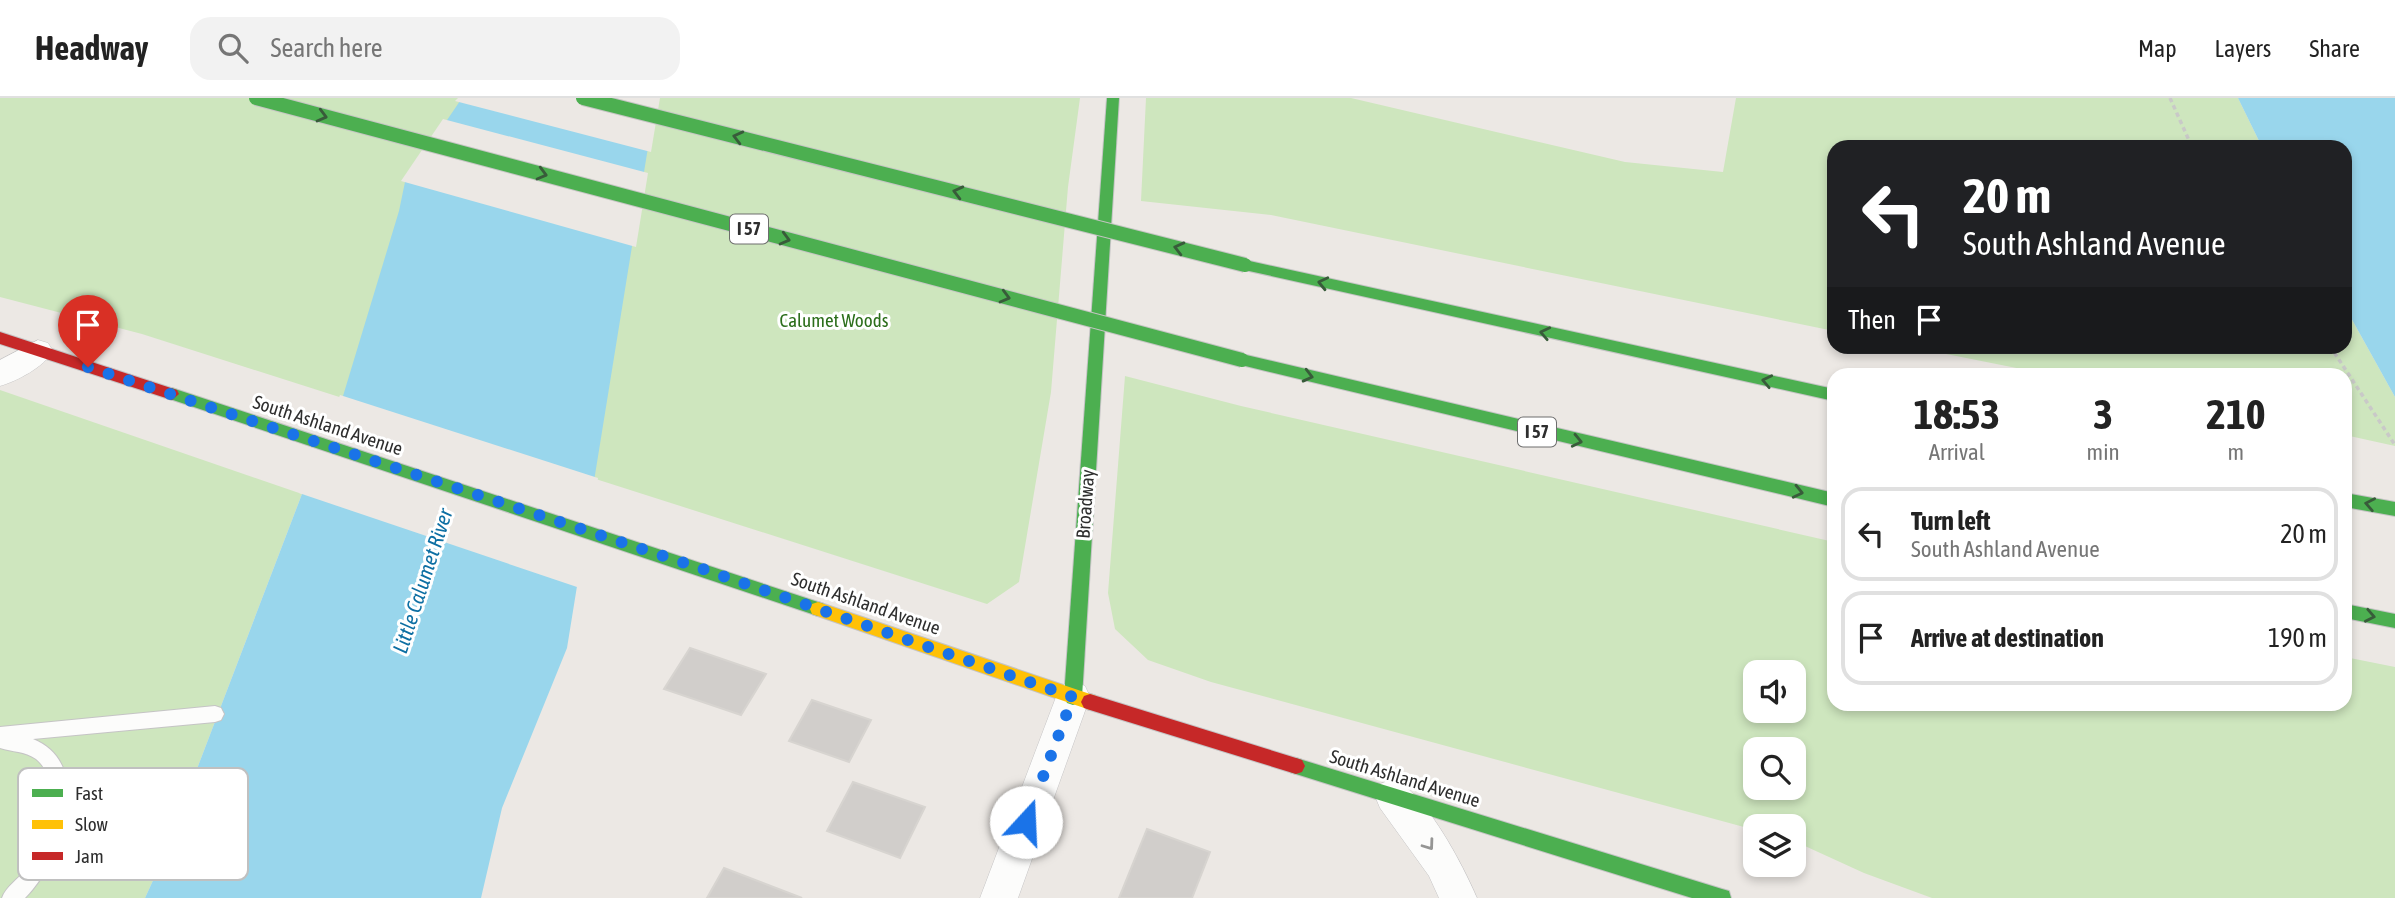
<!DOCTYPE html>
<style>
:root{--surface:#fff;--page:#f2f2f2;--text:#222;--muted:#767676;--line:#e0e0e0}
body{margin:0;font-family:"Asap Condensed",sans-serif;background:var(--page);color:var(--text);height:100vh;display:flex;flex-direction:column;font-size:26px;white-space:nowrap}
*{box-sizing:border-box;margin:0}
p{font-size:23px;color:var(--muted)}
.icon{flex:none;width:38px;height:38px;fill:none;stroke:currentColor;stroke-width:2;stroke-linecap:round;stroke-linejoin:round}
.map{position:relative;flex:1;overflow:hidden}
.panel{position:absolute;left:1827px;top:270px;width:525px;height:343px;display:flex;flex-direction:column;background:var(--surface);border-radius:21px;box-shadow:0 4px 10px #0003}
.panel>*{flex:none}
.guide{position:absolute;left:1827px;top:42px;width:525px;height:214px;border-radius:21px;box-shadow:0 4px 10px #0003;background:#202124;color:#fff;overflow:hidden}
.buttons{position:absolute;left:1743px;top:562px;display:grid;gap:14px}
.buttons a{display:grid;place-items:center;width:63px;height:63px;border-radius:14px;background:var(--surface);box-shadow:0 4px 10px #0003;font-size:35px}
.pin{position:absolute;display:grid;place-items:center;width:60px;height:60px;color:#fff;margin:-72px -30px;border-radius:50% 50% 50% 0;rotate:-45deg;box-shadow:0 0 7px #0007}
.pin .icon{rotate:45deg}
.me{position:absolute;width:77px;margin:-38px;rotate:20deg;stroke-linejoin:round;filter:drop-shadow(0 0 5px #0008)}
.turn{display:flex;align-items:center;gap:24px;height:147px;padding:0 21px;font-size:32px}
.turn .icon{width:91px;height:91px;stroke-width:2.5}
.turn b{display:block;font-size:49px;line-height:60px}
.then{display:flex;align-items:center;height:66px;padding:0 21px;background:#0003;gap:14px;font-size:26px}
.eta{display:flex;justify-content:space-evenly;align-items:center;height:119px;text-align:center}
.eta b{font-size:42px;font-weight:700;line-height:49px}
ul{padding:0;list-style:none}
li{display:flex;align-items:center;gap:21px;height:94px;margin:0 14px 10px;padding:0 7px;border:4px solid var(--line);border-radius:21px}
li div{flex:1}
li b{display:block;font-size:26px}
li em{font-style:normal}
header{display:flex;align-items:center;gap:42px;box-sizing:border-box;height:98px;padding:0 35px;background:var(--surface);border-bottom:2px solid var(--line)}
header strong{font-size:33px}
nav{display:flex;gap:38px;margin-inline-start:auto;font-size:24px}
.search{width:490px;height:63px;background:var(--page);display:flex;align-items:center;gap:18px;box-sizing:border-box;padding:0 24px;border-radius:21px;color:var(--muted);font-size:26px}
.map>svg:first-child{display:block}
.green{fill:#cee6be;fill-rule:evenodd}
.water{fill:#99d6ec}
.pier{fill:#ece8e4}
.building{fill:#d1cecb;stroke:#d7d4d0;stroke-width:2}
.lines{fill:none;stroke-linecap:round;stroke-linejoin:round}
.lane-casing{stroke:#c5c4c5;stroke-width:2}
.street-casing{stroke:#c5c4c5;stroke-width:1}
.fast-casing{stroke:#c5c4c5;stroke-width:2}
.slow-casing{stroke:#c5c4c5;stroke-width:2}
.jam-casing{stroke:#c5c4c5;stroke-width:2}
.path{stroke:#c9c9c8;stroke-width:3.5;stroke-dasharray:4.5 3.5;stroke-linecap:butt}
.lane{fill:#fcfcfb;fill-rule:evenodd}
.street{fill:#fcfcfb;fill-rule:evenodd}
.fast{fill:#4caf50;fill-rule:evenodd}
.slow{fill:#ffc107;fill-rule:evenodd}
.jam{fill:#c62828;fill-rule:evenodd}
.fast-bridge-casing{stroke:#c6c5c4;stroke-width:16;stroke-linecap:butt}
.fast-bridge{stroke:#4caf50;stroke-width:14}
.oneway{stroke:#385b3a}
.oneway2{stroke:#959594}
.route{stroke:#1a73e8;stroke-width:12;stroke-dasharray:0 21.6}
.labels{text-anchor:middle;stroke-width:6;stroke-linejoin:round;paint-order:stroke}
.shield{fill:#fff;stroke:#6d6d6d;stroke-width:2}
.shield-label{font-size:18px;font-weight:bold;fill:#2e2e2e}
.park-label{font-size:19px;fill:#2c6e1b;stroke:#fff}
.street-label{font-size:19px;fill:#2e2e2e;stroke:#fff}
.water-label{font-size:21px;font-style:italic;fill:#0d6fa3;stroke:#fff}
.key{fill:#fff;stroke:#c0c0c0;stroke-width:2}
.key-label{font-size:19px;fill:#2e2e2e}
</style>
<header>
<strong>Headway</strong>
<div class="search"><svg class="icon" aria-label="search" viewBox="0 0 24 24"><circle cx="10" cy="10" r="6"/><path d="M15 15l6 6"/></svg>Search here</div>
<nav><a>Map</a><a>Layers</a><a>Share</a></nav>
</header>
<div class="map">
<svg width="2395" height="800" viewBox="0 0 2395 800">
<rect width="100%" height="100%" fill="#ece8e4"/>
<g class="green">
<path d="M 0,0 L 1080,0 L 1068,89 L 1051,294 L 1019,484 L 987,506 L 142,236 L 0,199 Z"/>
<path d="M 1146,0 L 1351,0 L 1625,64 L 1723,74 L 1736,0 L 2238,0 L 2262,49 L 1834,49 L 1834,233 L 1271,117 L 1141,103 Z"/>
<path d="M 2345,209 L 2395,299 L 2395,348 L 2345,337 L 2345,276 L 2047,276 L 1911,249 L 2345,248 Z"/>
<path d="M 1125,278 L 1241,308 L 1834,444 L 1834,606 L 2345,606 L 2345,559 L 2395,569 L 2395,800 L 1932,800 L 1864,775 L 1794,743 L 1794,728 L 1755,728 L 1755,732 L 1211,584 L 1148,562 L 1115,531 L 1108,495 ZM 1755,574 L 1794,574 L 1794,612 L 1755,612 ZM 1755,651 L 1794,651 L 1794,690 L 1755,690 Z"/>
<path d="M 0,292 L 302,396 L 161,765 L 145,800 L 0,800 Z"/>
</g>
<g class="water">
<path d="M 462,0 L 656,0 L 567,550 L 502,710 L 481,800 L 145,800 L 161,765 L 302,396 L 343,298 L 399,113 L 405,84 Z"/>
<path d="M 2238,0 L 2395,0 L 2395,299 L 2345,209 L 2345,49 L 2262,49 Z"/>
</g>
<g class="pier">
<path d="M 458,0 L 660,0 L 651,54 L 455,3 Z"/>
<path d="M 443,21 L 648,75 L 636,149 L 401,83 Z"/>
<path d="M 340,297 L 598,380 L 580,490 L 299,395 Z"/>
</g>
<g class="building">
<path d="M 690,550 L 766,576 L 741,617 L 664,591 Z"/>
<path d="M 812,602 L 871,622 L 849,664 L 789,643 Z"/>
<path d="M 853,684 L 925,709 L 900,760 L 827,733 Z"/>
<path d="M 1147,731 L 1210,754 L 1192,800 L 1119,800 Z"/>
<path d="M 724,770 L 802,800 L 707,800 Z"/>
</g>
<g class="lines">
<defs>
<path id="lane" d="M 215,608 L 221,610 L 224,616 L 221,622 L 215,624 L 33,641 C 97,667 61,765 25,800 L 2,800 C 6,788 18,782 26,771 C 43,746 65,684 36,661 C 25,653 12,654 0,650 L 0,629 Z"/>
<g id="street">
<path d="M 38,242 L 48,245 L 53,253 C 44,269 17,283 0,288 L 0,262 Z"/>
<path d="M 1073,583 L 1085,588 L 1090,599 L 1018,800 L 980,800 L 1056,599 L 1061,588 Z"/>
<path d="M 1393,681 C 1425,694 1463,767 1477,800 L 1439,800 L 1429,778 L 1380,710 L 1375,698 L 1380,686 Z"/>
</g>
<g id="fast">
<path d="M 1107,0 L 1119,0 L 1082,599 L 1079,605 L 1073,607 L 1067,605 L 1064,599 Z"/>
<path d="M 1245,162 L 1834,291 L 1834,303 L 1240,171 L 1238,167 Z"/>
<path d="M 1242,256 L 1834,395 L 1834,409 L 1237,266 L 1235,262 Z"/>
<path d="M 172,290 L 818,504 L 824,506 L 826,511 L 824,516 L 818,518 L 167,300 L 165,296 Z"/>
<path d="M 2345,395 L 2395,404 L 2395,418 L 2345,409 Z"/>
<path d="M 2345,506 L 2395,516 L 2395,530 L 2345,520 Z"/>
<path d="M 1296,660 L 1722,791 L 1729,793 L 1731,800 L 1692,800 L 1296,676 L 1290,674 L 1287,668 L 1290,662 Z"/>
</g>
<path id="slow" d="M 818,504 L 1090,596 L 1096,598 L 1099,604 L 1096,610 L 1090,612 L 812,516 L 810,511 L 812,506 Z"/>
<g id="jam">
<path d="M 0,234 L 177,292 L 179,296 L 172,302 L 0,246 Z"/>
<path d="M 1090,596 L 1296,660 L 1302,662 L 1305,668 L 1302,674 L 1296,676 L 1090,612 L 1084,610 L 1081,604 L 1084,598 Z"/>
</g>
</defs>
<use href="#lane" class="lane-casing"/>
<use href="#street" class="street-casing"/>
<use href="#fast" class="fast-casing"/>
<use href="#slow" class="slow-casing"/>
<use href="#jam" class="jam-casing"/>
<g class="path">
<path d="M 2170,0 L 2192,49"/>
<path d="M 2330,248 L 2395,347"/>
</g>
<use href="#lane" class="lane"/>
<use href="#street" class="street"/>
<use href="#fast" class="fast"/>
<use href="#slow" class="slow"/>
<use href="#jam" class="jam"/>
<defs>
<g id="fast-bridge">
<path d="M 256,0 L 1242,262"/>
<path d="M 583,0 L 1245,167"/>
</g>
</defs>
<use href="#fast-bridge" class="fast-bridge-casing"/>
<use href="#fast-bridge" class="fast-bridge"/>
</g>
<defs><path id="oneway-chevron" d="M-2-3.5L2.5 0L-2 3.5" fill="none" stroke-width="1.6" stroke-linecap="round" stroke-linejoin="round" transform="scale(1.75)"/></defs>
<g class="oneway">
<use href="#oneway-chevron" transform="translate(322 18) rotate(15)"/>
<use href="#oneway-chevron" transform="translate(738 39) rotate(-166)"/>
<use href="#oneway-chevron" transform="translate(542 76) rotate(15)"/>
<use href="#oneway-chevron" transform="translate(958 94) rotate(-166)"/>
<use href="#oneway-chevron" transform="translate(785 141) rotate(15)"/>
<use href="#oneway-chevron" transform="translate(1179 150) rotate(-166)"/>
<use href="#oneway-chevron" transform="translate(1323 185) rotate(-167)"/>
<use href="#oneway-chevron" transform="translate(1005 199) rotate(15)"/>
<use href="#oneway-chevron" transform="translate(1545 235) rotate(-168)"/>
<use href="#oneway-chevron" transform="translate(1308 278) rotate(14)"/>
<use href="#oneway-chevron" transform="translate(1767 283) rotate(-168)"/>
<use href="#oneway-chevron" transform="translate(1577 343) rotate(13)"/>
<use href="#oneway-chevron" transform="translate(1798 394) rotate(13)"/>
<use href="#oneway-chevron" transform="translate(2370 406) rotate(-169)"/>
<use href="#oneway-chevron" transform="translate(2370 518) rotate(11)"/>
</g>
<use class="oneway2" href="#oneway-chevron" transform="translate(1429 747) rotate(54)"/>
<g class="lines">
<path class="route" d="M 88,269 L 691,467 L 1073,599 L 1026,724"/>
</g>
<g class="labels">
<g class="shield">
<rect x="730" y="116.5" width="38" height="29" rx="5"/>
<rect x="1518" y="319.5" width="38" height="29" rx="5"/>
</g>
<g class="shield-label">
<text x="749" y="137">I 57</text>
<text x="1537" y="340">I 57</text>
</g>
<g class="park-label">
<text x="834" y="229">Calumet Woods</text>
</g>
<g class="street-label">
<text transform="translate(328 327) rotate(18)" y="7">South Ashland Avenue</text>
<text transform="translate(1085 406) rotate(-86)" y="7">Broadway</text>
<text transform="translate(866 505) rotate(19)" y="7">South Ashland Avenue</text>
<text transform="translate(1405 680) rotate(17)" y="7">South Ashland Avenue</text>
</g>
<g class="water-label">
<text transform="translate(423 483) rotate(-72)" y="7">Little Calumet River</text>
</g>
</g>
<rect x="18" y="670" width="230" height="112" rx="10" class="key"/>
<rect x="32" y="691" width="31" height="8" fill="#4caf50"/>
<rect x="32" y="722" width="31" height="9" fill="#ffc107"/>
<rect x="32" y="754" width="31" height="8" fill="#c62828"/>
<g class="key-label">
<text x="75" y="702">Fast</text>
<text x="75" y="733">Slow</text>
<text x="75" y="765">Jam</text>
</g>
</svg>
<div class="buttons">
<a><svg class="icon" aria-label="sound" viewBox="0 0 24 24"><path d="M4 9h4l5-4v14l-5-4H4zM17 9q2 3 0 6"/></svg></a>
<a><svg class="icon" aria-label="search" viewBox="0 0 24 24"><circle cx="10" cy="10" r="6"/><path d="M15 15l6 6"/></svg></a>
<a><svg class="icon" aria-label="layers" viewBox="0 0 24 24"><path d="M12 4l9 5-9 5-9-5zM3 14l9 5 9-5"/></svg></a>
</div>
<div class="pin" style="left:88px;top:269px;background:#d93025"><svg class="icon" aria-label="arrive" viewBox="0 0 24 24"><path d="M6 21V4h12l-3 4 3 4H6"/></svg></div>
<svg class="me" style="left:1026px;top:724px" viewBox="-20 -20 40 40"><circle r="19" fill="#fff"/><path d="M0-13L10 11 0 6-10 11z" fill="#1a73e8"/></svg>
<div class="guide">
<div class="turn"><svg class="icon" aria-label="left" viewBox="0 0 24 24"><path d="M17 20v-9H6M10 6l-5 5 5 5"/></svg><div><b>20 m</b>South Ashland Avenue</div></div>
<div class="then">Then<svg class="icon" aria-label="arrive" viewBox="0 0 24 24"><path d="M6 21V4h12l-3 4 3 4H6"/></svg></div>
</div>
<section class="panel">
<div class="eta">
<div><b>18:53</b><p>Arrival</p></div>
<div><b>3</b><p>min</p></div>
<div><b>210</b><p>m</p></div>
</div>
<ul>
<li><svg class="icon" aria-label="left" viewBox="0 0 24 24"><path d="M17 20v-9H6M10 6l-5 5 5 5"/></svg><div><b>Turn left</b><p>South Ashland Avenue</p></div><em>20 m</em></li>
<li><svg class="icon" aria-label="arrive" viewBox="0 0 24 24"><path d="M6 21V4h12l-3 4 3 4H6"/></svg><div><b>Arrive at destination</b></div><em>190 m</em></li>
</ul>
</section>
</div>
